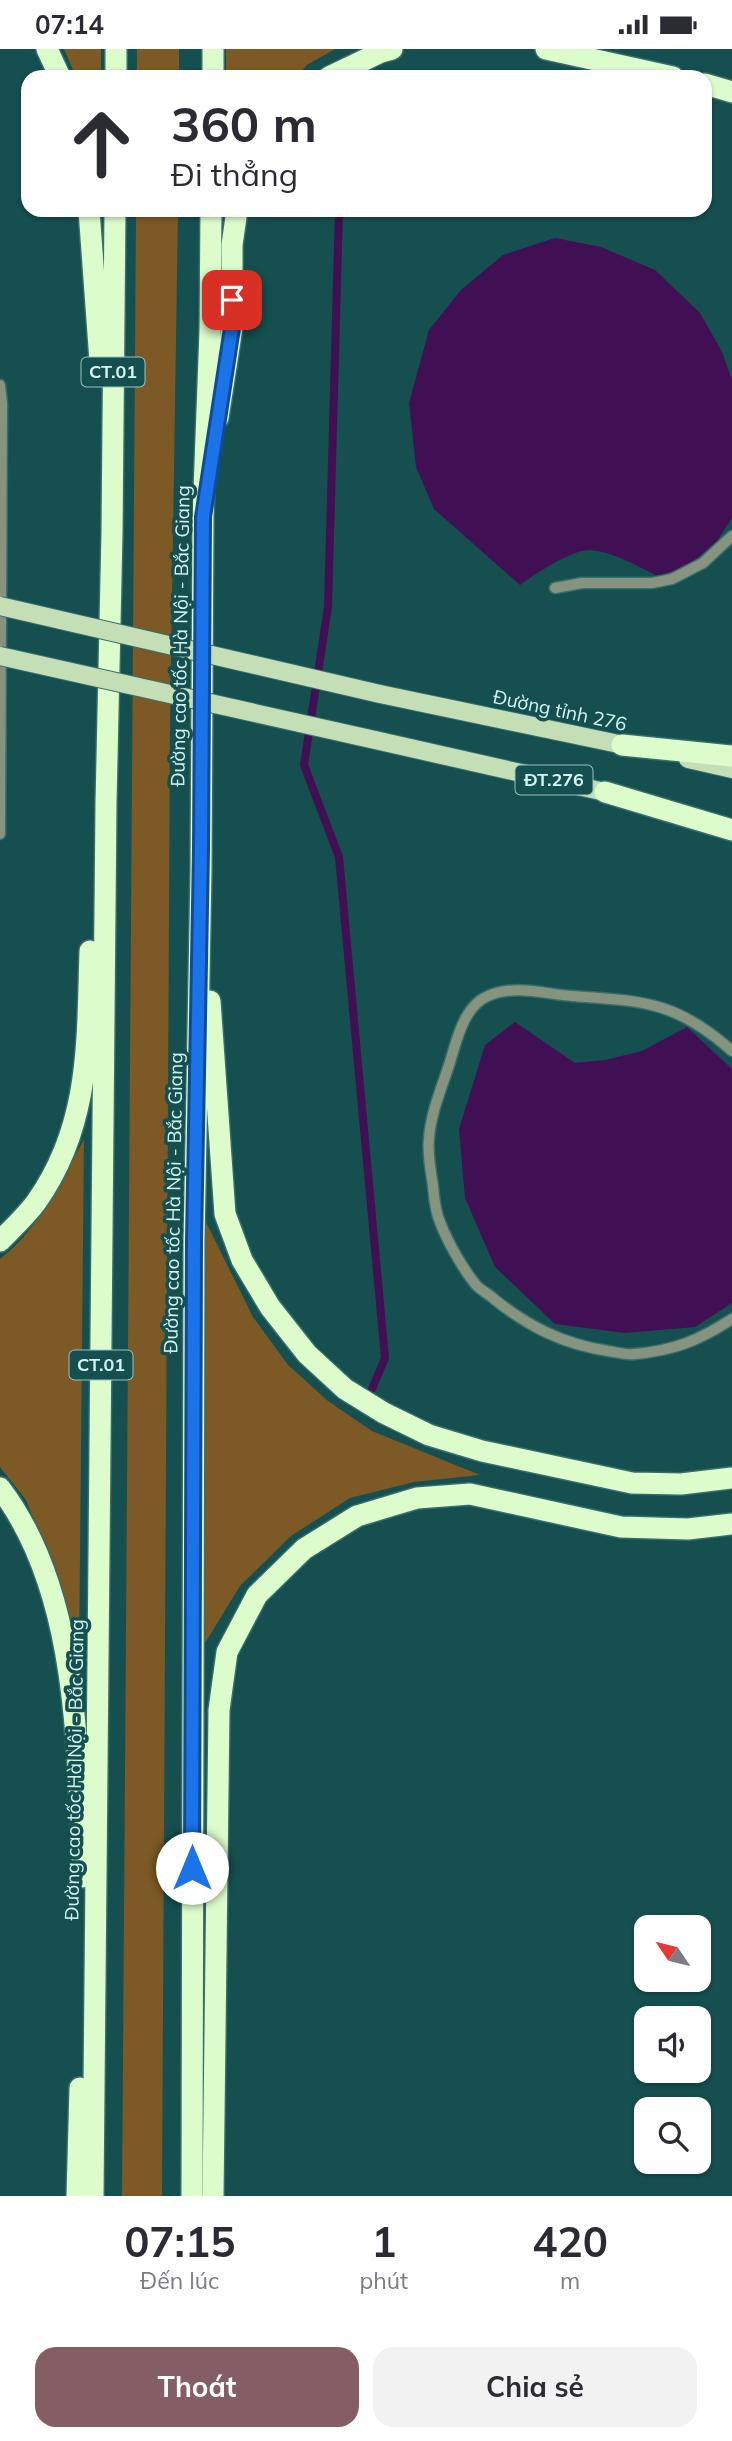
<!DOCTYPE html>
<html lang="vi">
<meta charset="utf-8">
<style>
:root{--surface:#fff;--page:#f2f2f3;--text:#2b2b33;--muted:#7c7c81;--accent:#855d65}
body{margin:0;font-family:Mulish,sans-serif;background:var(--page);color:var(--text);height:100vh;display:flex;flex-direction:column;font-size:26px;white-space:nowrap}
*{box-sizing:border-box;margin:0}
p{font-size:23px;color:var(--muted)}
.icon{flex:none;width:38px;height:38px;fill:none;stroke:currentColor;stroke-width:2;stroke-linecap:round;stroke-linejoin:round}
.map{position:relative;height:2147px;overflow:hidden}
.sheet{display:flex;flex-direction:column;background:var(--surface);flex:1}
.sheet>*{flex:none}
.hud{position:absolute;left:21px;top:21px;width:691px;height:147px;border-radius:21px;box-shadow:0 2px 5px #0004;background:#fff;color:var(--text);overflow:hidden}
.needle{width:46px;rotate:305deg}
.fabs{position:absolute;left:634px;top:1866px;display:grid;gap:14px}
.fabs a{display:grid;place-items:center;width:77px;height:77px;border-radius:14px;background:var(--surface);box-shadow:0 2px 5px #0004;font-size:35px}
.pin{position:absolute;display:grid;place-items:center;width:60px;height:60px;color:#fff;margin:-30px;border-radius:14px;box-shadow:0 4px 10px #0006}
.me{position:absolute;width:77px;margin:-38px;rotate:0deg;stroke-linejoin:round;filter:drop-shadow(0 0 5px #0008)}
.turn{display:flex;align-items:center;gap:24px;height:147px;padding:0 35px;font-size:32px}
.turn .icon{width:91px;height:91px;stroke-width:2.5}
.turn b{display:block;font-size:49px;line-height:60px}
.eta{display:flex;justify-content:space-evenly;align-items:center;height:119px;text-align:center}
.eta b{font-size:42px;font-weight:700;line-height:49px}
.primary-button{display:flex;gap:14px;margin-top:auto;padding:14px 35px}
.primary-button a{flex:1;height:80px;border-radius:21px;background:var(--accent);color:#fff;font-size:28px;font-weight:700;line-height:80px;text-align:center}
.primary-button a+a{background:var(--page);color:var(--text)}
.status{display:flex;justify-content:space-between;align-items:center;height:49px;padding:0 35px;background:var(--surface);direction:ltr}
.status svg{height:19px;fill:currentColor}
.map>svg:first-child{display:block}
.green{fill:#7c5925}
.water{fill:#410f54}
.lines{fill:none;stroke-linecap:round;stroke-linejoin:round}
.stream{stroke:#410f54;stroke-width:8}
.lane-casing{stroke:#376d6d;stroke-width:13}
.primary-casing{stroke:#376d6d;stroke-width:20}
.highway-casing{stroke:#376d6d;stroke-width:24}
.lane{stroke:#86937f;stroke-width:10}
.primary{stroke:#c4deb6;stroke-width:18}
.highway{stroke:#dcfccb;stroke-width:21}
.primary-bridge-casing{stroke:#376d6d;stroke-width:20;stroke-linecap:butt}
.primary-bridge{stroke:#c4deb6;stroke-width:18}
.route-casing{stroke:#114b97;stroke-width:18}
.route{stroke:#1a73e8;stroke-width:12}
.labels{text-anchor:middle;stroke-width:7;stroke-linejoin:round;paint-order:stroke}
.shield{fill:#154f4f;stroke:#9ac4c3;stroke-width:2}
.shield-label{font-size:18px;font-weight:bold;fill:#d3f6f5}
.street-label{font-size:19px;fill:#d3f6f5;stroke:#154f4f}
</style>
<div class="status"><b>07:14</b><svg viewBox="0 0 49 12"><path d="M0 12V9h3v3zM5 12V6h3v6zM10 12V3h3v9zM15 12V0h3v12zM26 1h20v11H26zM47 4h2v5h-2z"/></svg></div>
<div class="map">
<svg width="732" height="2147" viewBox="0 0 732 2147">
<rect width="100%" height="100%" fill="#154f4f"/>
<g class="green">
<path d="M 64,0 L 101,0 L 101,28 L 76,28 Z"/>
<rect x="137" y="0" width="42" height="28"/>
<path d="M 226,0 L 335,0 L 307,16 L 296,28 L 226,28 Z"/>
<path d="M 136,161 L 178,161 L 170,682 L 162,2147 L 122,2147 Z"/>
<path d="M 84,1090 L 79,1609 L 60,1534 L 26,1451 L 0,1418 L 0,1210 C 39,1180 61,1132 84,1090 Z"/>
<path d="M 204,1169 L 253,1268 L 288,1316 L 328,1352 L 372,1382 L 480,1426 L 414,1433 L 350,1449 L 291,1487 L 240,1537 L 202,1599 Z"/>
</g>
<g class="water">
<path d="M 555,189 L 601,198 L 655,221 L 700,264 L 722,303 L 732,331 L 732,469 L 717,492 L 687,518 L 657,527 C 640,518 609,501 589,501 C 569,502 537,524 520,536 L 434,460 L 416,418 L 409,354 L 429,281 L 461,241 L 503,206 Z"/>
<path d="M 515,973 L 575,1014 L 605,1011 L 642,1002 L 687,978 L 732,1020 L 732,1254 L 695,1278 L 625,1284 L 555,1275 L 495,1218 L 465,1149 L 459,1080 L 485,996 Z"/>
</g>
<g class="lines">
<path class="stream" d="M 339,161 L 328,558 L 304,716 L 339,808 L 385,1309 L 372,1340"/>
<defs>
<g id="lane">
<path d="M 0,336 L 2,355 L 0,785"/>
<path d="M 555,539 L 582,534 L 652,534 L 672,530 L 703,514 L 732,487"/>
<path d="M 732,1002 C 676,952 643,952 572,947 C 545,945 515,935 488,947 C 464,957 457,990 450,1013 C 442,1038 431,1063 429,1089 C 427,1105 431,1122 433,1137 C 434,1148 435,1162 440,1173 C 447,1192 464,1222 477,1237 C 482,1242 489,1245 494,1250 C 529,1278 563,1295 608,1302 C 616,1303 626,1306 634,1305 C 673,1302 700,1291 732,1270"/>
</g>
<g id="primary">
<path d="M 380,645 L 633,698"/>
<path d="M 375,691 L 618,746"/>
<path d="M 688,710 L 732,720"/>
</g>
<g id="highway">
<path d="M 47,0 L 60,28"/>
<path d="M 546,0 L 673,28"/>
<path d="M 116,28 L 116,0"/>
<path d="M 213,28 L 213,0"/>
<path d="M 329,28 L 381,3 L 392,0"/>
<path d="M 705,35 L 732,43"/>
<path d="M 89,161 L 101,326"/>
<path d="M 218,369 L 232,279 L 232,196 L 237,161"/>
<path d="M 622,696 L 732,707"/>
<path d="M 605,743 L 732,781"/>
<path d="M 210,952 L 225,1165 L 242,1211 L 270,1258 L 307,1305 L 345,1340 L 384,1364 L 429,1386 L 482,1402 L 632,1434 L 681,1435 L 732,1429"/>
<path d="M 0,1192 C 13,1179 27,1166 37,1152 C 91,1075 87,992 90,902"/>
<path d="M 0,1439 C 80,1544 77,1703 83,1828"/>
<path d="M 77,2147 L 80,2039"/>
<path d="M 93,2147 L 106,754 L 112,484 L 115,161"/>
<path d="M 192,2147 L 194,1192 L 201,822 L 203,468 L 210,282 L 211,161"/>
<path d="M 213,2147 L 219,1661 L 227,1603 L 257,1546 L 304,1500 L 357,1467 L 417,1449 L 470,1445 L 621,1478 L 688,1480 L 732,1475"/>
</g>
</defs>
<use href="#lane" class="lane-casing"/>
<use href="#primary" class="primary-casing"/>
<use href="#highway" class="highway-casing"/>
<use href="#lane" class="lane"/>
<use href="#primary" class="primary"/>
<use href="#highway" class="highway"/>
<defs>
<g id="primary-bridge">
<path d="M 0,557 L 380,645"/>
<path d="M 0,607 L 375,691"/>
</g>
</defs>
<use href="#primary-bridge" class="primary-bridge-casing"/>
<use href="#primary-bridge" class="primary-bridge"/>
</g>
<g class="lines">
<defs>
<path id="route" d="M 192,1819 L 194,1192 L 201,801 L 203,468 L 232,279 L 232,251"/>
</defs>
<use href="#route" class="route-casing"/>
<use href="#route" class="route"/>
</g>
<g class="labels">
<g class="shield">
<rect x="81.5" y="308.5" width="63" height="29" rx="5"/>
<rect x="515.5" y="716.5" width="77" height="29" rx="5"/>
<rect x="69.5" y="1301.5" width="63" height="29" rx="5"/>
</g>
<g class="shield-label">
<text x="113" y="329">CT.01</text>
<text x="554" y="737">ĐT.276</text>
<text x="101" y="1322">CT.01</text>
</g>
<g class="street-label">
<text transform="translate(180 587) rotate(-89)" y="7">Đường cao tốc Hà Nội - Bắc Giang</text>
<text transform="translate(560 661) rotate(12)" y="7">Đường tỉnh 276</text>
<text transform="translate(173 1154) rotate(-89)" y="7">Đường cao tốc Hà Nội - Bắc Giang</text>
<text transform="translate(74 1721) rotate(-89)" y="7">Đường cao tốc Hà Nội - Bắc Giang</text>
</g>
</g>
</svg>
<div class="fabs">
<a><svg class="needle" viewBox="-14 -14 28 28"><path d="M0-13l5 13h-10z" fill="#e53935"/><path d="M0 13l5-13h-10z" fill="#7c7c81"/></svg></a>
<a><svg class="icon" aria-label="sound" viewBox="0 0 24 24"><path d="M4 9h4l5-4v14l-5-4H4zM17 9q2 3 0 6"/></svg></a>
<a><svg class="icon" aria-label="search" viewBox="0 0 24 24"><circle cx="10" cy="10" r="6"/><path d="M15 15l6 6"/></svg></a>
</div>
<div class="pin" style="left:232px;top:251px;background:#d93025"><svg class="icon" aria-label="arrive" viewBox="0 0 24 24"><path d="M6 21V4h12l-3 4 3 4H6"/></svg></div>
<svg class="me" style="left:192px;top:1819px" viewBox="-20 -20 40 40"><circle r="19" fill="#fff"/><path d="M0-13L10 11 0 6-10 11z" fill="#1a73e8"/></svg>
<div class="hud">
<div class="turn"><svg class="icon" aria-label="ahead" viewBox="0 0 24 24"><path d="M12 20V5M6 11l6-6 6 6"/></svg><div><b>360 m</b>Đi thẳng</div></div>
</div>
</div>
<section class="sheet">
<div class="eta">
<div><b>07:15</b><p>Đến lúc</p></div>
<div><b>1</b><p>phút</p></div>
<div><b>420</b><p>m</p></div>
</div>
<div class="primary-button"><a>Thoát</a><a>Chia sẻ</a></div>
</section>
